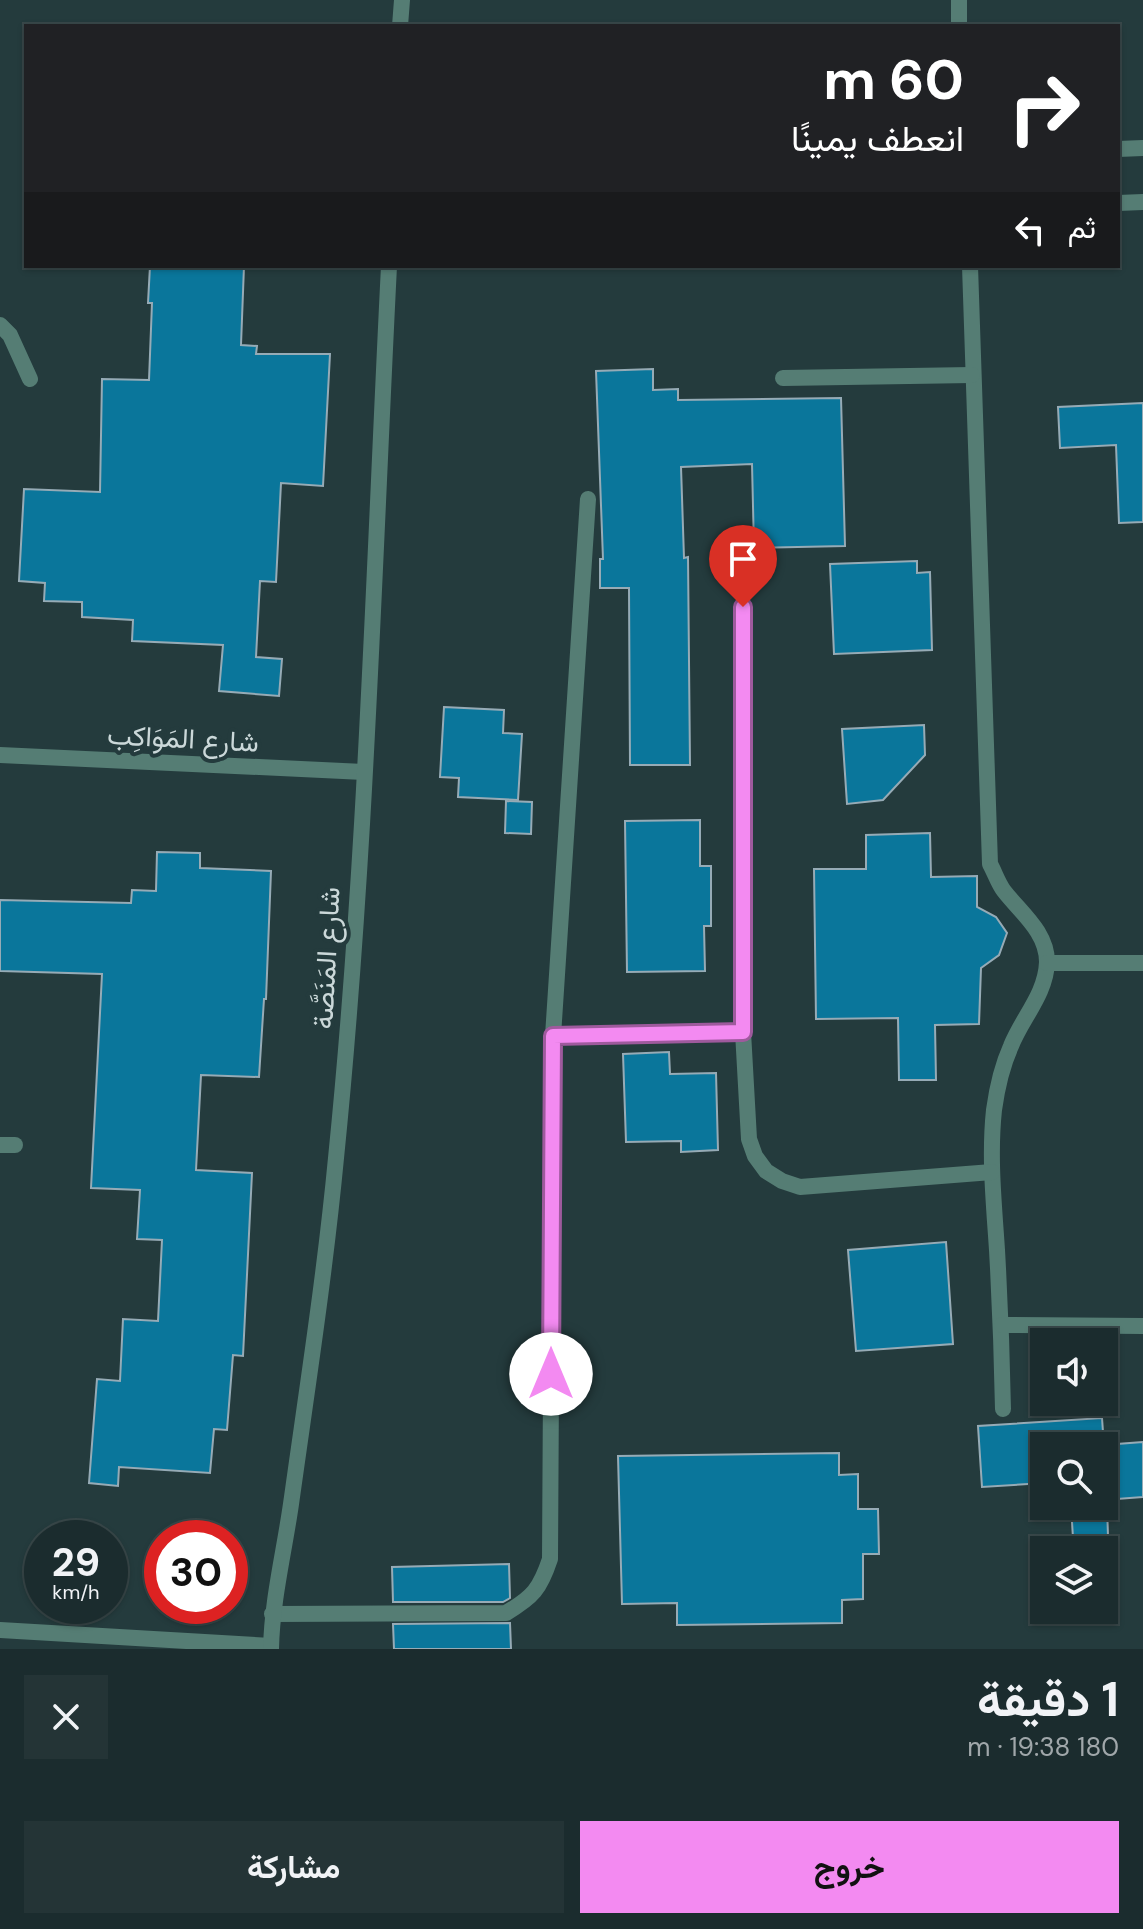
<!DOCTYPE html>
<html lang="ar">
<meta charset="utf-8">
<style>
:root{--surface:#1b2c2e;--page:#243436;--text:#f1f3f6;--muted:#a0a7aa;--line:#39484a;--accent:#f38af1}
body{margin:0;font-family:"DM Sans",Vazirmatn,sans-serif;background:var(--page);color:var(--text);direction:rtl;height:100vh;display:flex;flex-direction:column;font-size:30px;white-space:nowrap}
*{box-sizing:border-box;margin:0}
p{font-size:26px;color:var(--muted)}
.icon{flex:none;width:44px;height:44px;fill:none;stroke:currentColor;stroke-width:2;stroke-linecap:round;stroke-linejoin:round}
.map{position:relative;height:1649px;overflow:hidden;direction:ltr}
.drawer{display:flex;flex-direction:column;background:var(--surface);flex:1}
.drawer>*{flex:none}
.top-card{position:absolute;left:24px;top:24px;width:1096px;height:244px;border-radius:0px;box-shadow:0 2px 6px #0004,0 0 0 2px var(--line);direction:rtl;background:#202124;color:#fff;overflow:hidden}
.controls{position:absolute;left:1030px;top:1328px;display:grid;gap:16px}
.controls a{display:grid;place-items:center;width:88px;height:88px;border-radius:0px;background:var(--surface);box-shadow:0 2px 6px #0004,0 0 0 2px var(--line);font-size:40px}
.speed{position:absolute;left:24px;top:1520px;display:flex;gap:16px;font-size:40px;font-weight:700;text-align:center}
.speed>*{display:grid;place-content:center;width:104px;height:104px;border-radius:50%;background:var(--surface);box-shadow:0 2px 6px #0004,0 0 0 2px var(--line);line-height:1}
.speed small{font-size:20px;font-weight:400}
.speed .limit{border:12px solid #d22;background:#fff;color:#111}
.pin{position:absolute;display:grid;place-items:center;width:68px;height:68px;color:#fff;margin:-82px -34px;border-radius:50% 50% 50% 0;rotate:-45deg;box-shadow:0 0 8px #0007}
.pin .icon{rotate:45deg}
.me{position:absolute;width:88px;margin:-44px;rotate:0deg;stroke-linejoin:round;filter:drop-shadow(0 0 6px #0008)}
.turn{display:flex;align-items:center;gap:28px;height:168px;padding:0 24px;font-size:36px}
.turn .icon{width:104px;height:104px;stroke-width:2.5}
.turn b{display:block;font-size:56px;line-height:68px}
.then{display:flex;align-items:center;height:76px;padding:0 24px;background:#0003;gap:16px;font-size:30px}
.round{display:grid;place-items:center;flex:none;width:84px;height:84px;border-radius:0px;background:var(--page)}
.summary{display:flex;align-items:center;justify-content:space-between;height:136px;padding:0 24px}
h1{font-size:48px;font-weight:700;line-height:60px}
.primary-button{display:flex;gap:16px;margin-top:auto;padding:16px 24px}
.primary-button a{flex:1;height:92px;border-radius:0px;background:var(--accent);color:#111;font-size:32px;font-weight:700;line-height:92px;text-align:center}
.primary-button a+a{background:var(--page);color:var(--text)}
.map>svg:first-child{display:block}
.building{fill:#0a769b;stroke:#96abb6;stroke-width:2}
.lines{fill:none;stroke-linecap:round;stroke-linejoin:round}
.service{stroke:#557d74;stroke-width:16}
.minor{stroke:#557d74;stroke-width:16}
.route-casing{stroke:#9e5a9d;stroke-width:20}
.route{stroke:#f38af1;stroke-width:14}
.labels{text-anchor:middle;stroke-width:8;stroke-linejoin:round;paint-order:stroke}
.street-label{font-size:28px;fill:#cbd8d9;stroke:#243b3d}
</style>
<div class="map">
<svg width="1143" height="1649" viewBox="0 0 1143 1649">
<rect width="100%" height="100%" fill="#243b3d"/>
<g class="building">
<path d="M 150,266 L 244,266 L 241,345 L 257,346 L 256,354 L 330,354 L 323,486 L 281,483 L 276,582 L 260,581 L 256,657 L 282,659 L 279,696 L 219,691 L 223,645 L 132,641 L 133,620 L 82,617 L 82,602 L 44,601 L 45,583 L 19,581 L 24,489 L 100,492 L 102,379 L 149,380 L 152,303 L 148,303 Z"/>
<path d="M 653,369 L 653,390 L 678,389 L 678,400 L 841,398 L 845,546 L 754,548 L 752,464 L 681,467 L 684,558 L 688,557 L 690,765 L 630,765 L 629,588 L 600,588 L 600,559 L 603,559 L 596,371 Z"/>
<path d="M 1143,403 L 1143,522 L 1119,523 L 1116,445 L 1060,448 L 1058,407 Z"/>
<path d="M 917,561 L 917,573 L 930,572 L 932,650 L 834,654 L 830,564 Z"/>
<path d="M 444,707 L 504,710 L 503,733 L 522,734 L 518,800 L 458,797 L 459,778 L 440,777 Z"/>
<path d="M 924,725 L 925,755 L 883,800 L 847,804 L 842,729 Z"/>
<path d="M 506,801 L 532,802 L 531,834 L 505,833 Z"/>
<path d="M 700,820 L 700,866 L 711,866 L 711,926 L 704,926 L 705,971 L 627,972 L 625,821 Z"/>
<path d="M 930,833 L 931,877 L 977,876 L 977,907 L 996,917 L 1007,933 L 999,955 L 981,968 L 979,1024 L 935,1025 L 936,1080 L 899,1080 L 898,1018 L 816,1019 L 814,869 L 866,869 L 866,835 Z"/>
<path d="M 157,852 L 200,853 L 200,868 L 271,871 L 266,999 L 264,999 L 259,1077 L 201,1075 L 196,1170 L 252,1173 L 243,1356 L 233,1355 L 227,1430 L 214,1429 L 210,1473 L 119,1467 L 118,1486 L 89,1483 L 97,1379 L 120,1381 L 123,1319 L 158,1321 L 162,1240 L 137,1239 L 140,1190 L 91,1188 L 102,974 L 0,971 L 0,900 L 131,903 L 132,890 L 156,891 Z"/>
<path d="M 669,1052 L 670,1074 L 716,1073 L 718,1150 L 681,1152 L 681,1141 L 626,1142 L 623,1054 Z"/>
<path d="M 946,1242 L 953,1344 L 856,1351 L 848,1250 Z"/>
<path d="M 1102,1418 L 1104,1446 L 1044,1446 L 1044,1483 L 982,1487 L 978,1426 Z"/>
<path d="M 1143,1442 L 1143,1497 L 1104,1500 L 1104,1445 Z"/>
<path d="M 839,1453 L 839,1475 L 858,1474 L 858,1509 L 878,1509 L 879,1554 L 863,1554 L 863,1599 L 842,1600 L 842,1623 L 677,1625 L 677,1603 L 622,1604 L 618,1456 Z"/>
<path d="M 1071,1506 L 1107,1506 L 1108,1536 L 1073,1538 Z"/>
<path d="M 509,1564 L 510,1598 L 503,1602 L 393,1602 L 392,1567 Z"/>
<path d="M 510,1623 L 511,1649 L 394,1649 L 393,1624 Z"/>
</g>
<g class="lines">
<g class="service">
<path d="M 0,325 L 10,335 L 30,379"/>
<path d="M 0,1145 L 15,1145"/>
</g>
<g class="minor">
<path d="M 400,26 L 402,0"/>
<path d="M 959,26 L 959,0"/>
<path d="M 1118,149 L 1143,148"/>
<path d="M 1118,203 L 1143,202"/>
<path d="M 970,266 L 990,864 C 995,873 998,883 1004,891 C 1021,913 1047,932 1047,962 C 1046,994 1022,1018 1011,1046 C 1002,1066 997,1088 994,1110 C 989,1157 994,1204 997,1250 C 1000,1303 1002,1356 1003,1409"/>
<path d="M 783,378 L 972,375"/>
<path d="M 743,607 L 743,1032 L 749,1139 L 755,1156 L 766,1171 L 782,1181 L 800,1187 L 992,1172"/>
<path d="M 0,755 L 364,772"/>
<path d="M 1047,963 L 1143,963"/>
<path d="M 553,1036 L 743,1032"/>
<path d="M 1002,1325 L 1143,1326"/>
<path d="M 272,1614 L 506,1613 C 533,1597 540,1589 550,1559 L 553,1036 L 588,499"/>
<path d="M 0,1630 L 271,1646"/>
<path d="M 271,1649 C 272,1600 284,1553 291,1504 C 307,1389 325,1274 336,1158 C 366,862 374,563 389,266"/>
</g>
</g>
<g class="lines">
<defs>
<path id="route" d="M 551,1374 L 553,1036 L 743,1032 L 743,607"/>
</defs>
<use href="#route" class="route-casing"/>
<use href="#route" class="route"/>
</g>
<g class="labels">
<g class="street-label">
<text transform="translate(183 738) rotate(3)" y="10">شارع المَوَاكِب</text>
<text transform="translate(326 958) rotate(-87)" y="10">شارع المَنَصَّة</text>
</g>
</g>
</svg>
<div class="controls">
<a><svg class="icon" aria-label="sound" viewBox="0 0 24 24"><path d="M4 9h4l5-4v14l-5-4H4zM17 9q2 3 0 6"/></svg></a>
<a><svg class="icon" aria-label="search" viewBox="0 0 24 24"><circle cx="10" cy="10" r="6"/><path d="M15 15l6 6"/></svg></a>
<a><svg class="icon" aria-label="layers" viewBox="0 0 24 24"><path d="M12 4l9 5-9 5-9-5zM3 14l9 5 9-5"/></svg></a>
</div>
<div class="speed"><div>29<small>km/h</small></div><div class="limit">30</div></div>
<div class="pin" style="left:743px;top:607px;background:#d93025"><svg class="icon" aria-label="arrive" viewBox="0 0 24 24"><path d="M6 21V4h12l-3 4 3 4H6"/></svg></div>
<svg class="me" style="left:551px;top:1374px" viewBox="-20 -20 40 40"><circle r="19" fill="#fff"/><path d="M0-13L10 11 0 6-10 11z" fill="#f38af1"/></svg>
<div class="top-card">
<div class="turn"><svg class="icon" aria-label="right" viewBox="0 0 24 24"><path d="M7 20v-9h11M14 6l5 5-5 5"/></svg><div><b>60 m</b>انعطف يمينًا</div></div>
<div class="then">ثم<svg class="icon" aria-label="left" viewBox="0 0 24 24"><path d="M17 20v-9H6M10 6l-5 5 5 5"/></svg></div>
</div>
</div>
<section class="drawer">
<div class="summary"><div><h1>1 دقيقة</h1><p>180 m · 19:38</p></div><a class="round"><svg class="icon" aria-label="close" viewBox="0 0 24 24"><path d="M6 6l12 12M18 6L6 18"/></svg></a></div>
<div class="primary-button"><a>خروج</a><a>مشاركة</a></div>
</section>
